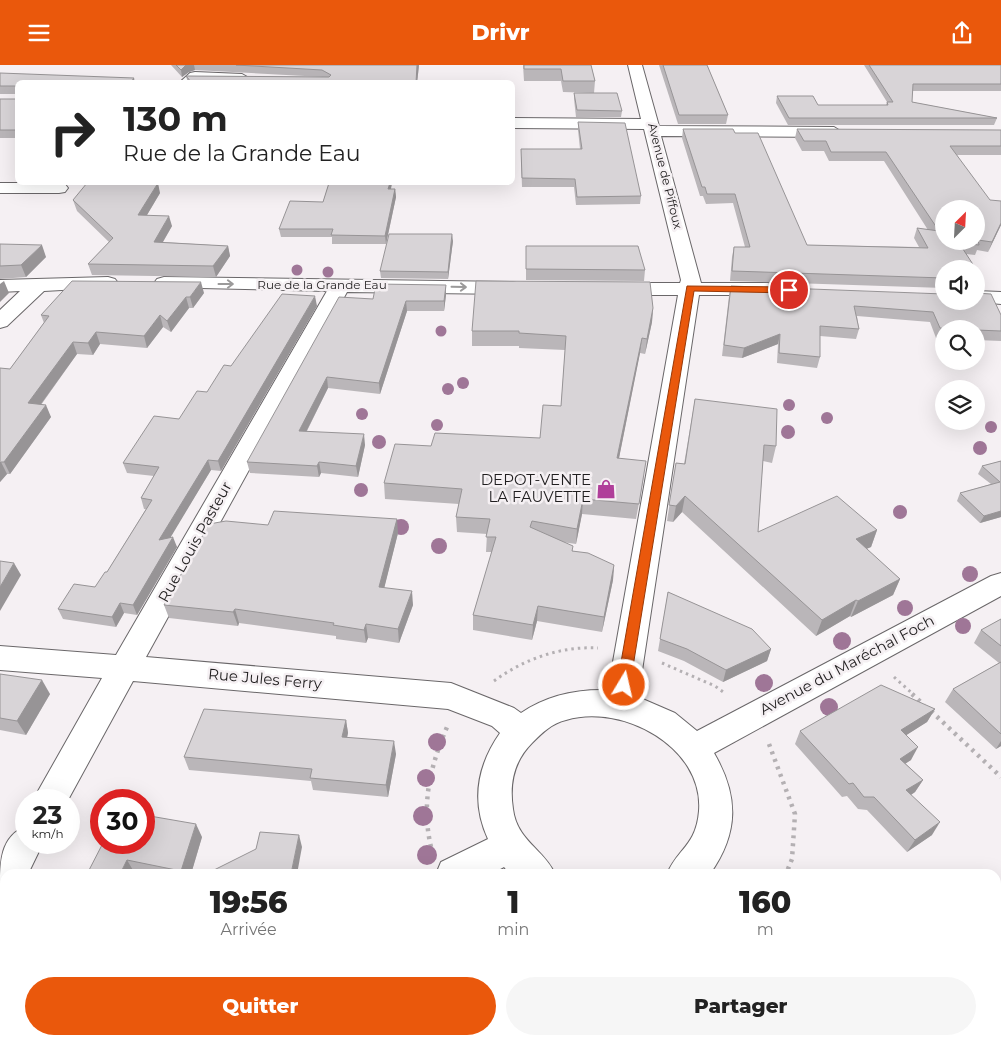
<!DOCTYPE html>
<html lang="fr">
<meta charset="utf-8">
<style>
:root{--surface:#fff;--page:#f6f6f6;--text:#222;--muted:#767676;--accent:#ea580c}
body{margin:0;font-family:Montserrat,sans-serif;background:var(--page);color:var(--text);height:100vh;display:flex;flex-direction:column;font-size:19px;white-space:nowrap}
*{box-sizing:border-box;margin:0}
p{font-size:16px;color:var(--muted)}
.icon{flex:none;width:28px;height:28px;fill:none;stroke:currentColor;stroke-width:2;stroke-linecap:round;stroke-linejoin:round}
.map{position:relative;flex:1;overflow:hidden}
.details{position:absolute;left:0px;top:804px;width:1001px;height:176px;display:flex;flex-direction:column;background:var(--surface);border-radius:15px 15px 0 0;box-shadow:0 5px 20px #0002}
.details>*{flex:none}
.top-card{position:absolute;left:15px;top:15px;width:500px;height:105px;border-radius:8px;box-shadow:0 5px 20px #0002;background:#fff;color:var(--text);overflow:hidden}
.needle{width:32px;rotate:24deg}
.buttons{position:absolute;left:935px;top:135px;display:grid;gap:10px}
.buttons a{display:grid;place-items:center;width:50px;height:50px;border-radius:50%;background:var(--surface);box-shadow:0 5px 20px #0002;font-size:25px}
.speed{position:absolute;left:15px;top:724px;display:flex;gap:10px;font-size:25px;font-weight:700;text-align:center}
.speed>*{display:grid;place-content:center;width:65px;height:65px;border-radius:50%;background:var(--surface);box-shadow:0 5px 20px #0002;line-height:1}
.speed small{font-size:12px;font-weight:400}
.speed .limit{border:8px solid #d22;background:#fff;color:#111}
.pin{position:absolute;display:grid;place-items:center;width:42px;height:42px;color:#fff;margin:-21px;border:2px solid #fff;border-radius:50%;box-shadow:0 1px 5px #0007}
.me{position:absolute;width:55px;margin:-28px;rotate:9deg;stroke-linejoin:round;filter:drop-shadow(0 0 4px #0008)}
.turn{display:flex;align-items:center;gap:18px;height:105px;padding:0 25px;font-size:22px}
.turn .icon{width:65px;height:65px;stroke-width:2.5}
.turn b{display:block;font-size:35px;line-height:42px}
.eta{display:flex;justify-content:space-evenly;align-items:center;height:85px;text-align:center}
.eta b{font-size:30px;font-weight:800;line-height:35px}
.primary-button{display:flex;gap:10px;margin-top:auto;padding:10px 25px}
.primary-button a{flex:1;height:58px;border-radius:30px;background:var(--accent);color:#fff;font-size:20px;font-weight:800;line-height:58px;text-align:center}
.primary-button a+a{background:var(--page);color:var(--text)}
header{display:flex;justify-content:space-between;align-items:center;height:65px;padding:0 25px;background:var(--accent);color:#fff;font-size:22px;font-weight:800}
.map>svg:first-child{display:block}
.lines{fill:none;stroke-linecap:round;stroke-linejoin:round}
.minor-casing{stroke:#6a6769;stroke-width:2}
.path-far1{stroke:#b4b0b3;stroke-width:3;stroke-dasharray:2.5 4;stroke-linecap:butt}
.path{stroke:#b4b0b3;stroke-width:4.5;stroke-dasharray:3 5;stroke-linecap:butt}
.minor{fill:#fff;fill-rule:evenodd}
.tree{fill:#9f7697}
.wall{fill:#bab6b9}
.shaded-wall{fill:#979496}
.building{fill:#d8d4d7;stroke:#979496;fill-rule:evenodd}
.oneway{stroke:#9b9a9a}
.route{fill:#ea580c;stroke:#983908}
.labels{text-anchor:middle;stroke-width:5;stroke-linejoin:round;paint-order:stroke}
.far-street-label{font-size:12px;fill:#201e1f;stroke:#f5f0f3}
.poi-label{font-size:15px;fill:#201e1f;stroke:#f5f0f3;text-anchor:end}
.street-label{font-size:15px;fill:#201e1f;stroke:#f5f0f3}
</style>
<header><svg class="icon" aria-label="menu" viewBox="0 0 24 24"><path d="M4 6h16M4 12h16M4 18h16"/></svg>Drivr<svg class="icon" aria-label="share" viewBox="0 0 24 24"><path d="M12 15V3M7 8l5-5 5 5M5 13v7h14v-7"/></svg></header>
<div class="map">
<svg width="1001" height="979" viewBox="0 0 1001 979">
<rect width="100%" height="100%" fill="#f5f0f3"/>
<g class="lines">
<defs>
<g id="minor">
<path d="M 628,0 L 642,0 L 659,61 L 834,62 L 842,67 L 834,72 L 661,71 L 701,218 L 768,218 L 775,220 L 778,224 L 775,228 L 768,230 L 699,230 L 638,632 L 675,648 L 697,666 L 991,511 L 1001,508 L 1001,531 L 714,688 C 739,731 739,768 710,809 L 667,809 C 678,783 696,781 699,746 C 704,682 622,638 566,655 C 552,658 542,668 532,678 C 514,696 509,718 513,744 C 517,776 544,784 555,809 L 510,809 L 504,802 L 491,809 L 436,809 L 441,797 L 488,774 C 471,737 477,701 500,668 L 492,661 L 448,644 L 133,616 L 68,735 L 33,735 L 102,613 L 0,605 L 0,581 L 116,590 L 327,226 L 157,222 L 154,218 L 157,214 L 164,212 L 513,217 L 520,219 L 523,223 L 520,227 L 513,229 L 347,227 L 146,592 L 451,618 L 514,643 L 521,648 C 547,630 577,624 608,625 L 678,230 L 614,230 L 607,228 L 604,224 L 607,220 L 614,218 L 680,218 L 681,215 L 644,64 L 512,63 L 512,53 L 641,54 Z"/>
<path d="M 195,7 L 242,9 L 249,13 L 242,17 L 198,15 L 196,18 L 179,18 L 190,8 Z"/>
<path d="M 0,118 L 59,118 L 65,119 L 68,123 L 65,127 L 59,128 L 0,128 Z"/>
<path d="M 108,212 L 115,214 L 118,218 L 115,222 L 44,226 L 7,261 L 0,263 L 0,245 L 20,226 L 0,227 L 0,215 Z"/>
<path d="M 976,226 L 1001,227 L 1001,239 L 969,236 L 976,236 Z"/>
<path d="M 26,761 L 26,778 L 43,778 L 28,809 L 5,809 L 5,825 L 0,823 C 0,797 0,772 26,761 Z"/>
<path d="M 118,975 L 165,975 L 164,979 L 117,979 Z"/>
<rect x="541" y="975" width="40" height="4"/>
</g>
</defs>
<use href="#minor" class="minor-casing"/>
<g class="path-far1">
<path d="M 662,598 L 715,621 L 726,629"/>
<path d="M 894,612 L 914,630"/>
<path d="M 494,616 C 524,594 561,581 598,583"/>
</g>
<g class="path">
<path d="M 912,629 L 924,640"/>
<path d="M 931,646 L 1001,712"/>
<path d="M 769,679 L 795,749 L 792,794 L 786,809"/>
<path d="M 431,782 C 421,739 430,702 447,662"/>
</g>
<use href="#minor" class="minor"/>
</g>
<g class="tree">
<circle cx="297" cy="205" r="5.5"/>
<circle cx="328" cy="207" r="5.5"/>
<circle cx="441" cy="266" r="5.5"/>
<circle cx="463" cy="318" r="6"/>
<circle cx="448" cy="324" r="6"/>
<circle cx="789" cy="340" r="6"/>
<circle cx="362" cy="349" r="6"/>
<circle cx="827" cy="353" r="6"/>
<circle cx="437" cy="360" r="6"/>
<circle cx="991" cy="362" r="6"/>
<circle cx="788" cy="367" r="7"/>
<circle cx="379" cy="377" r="7"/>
<circle cx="980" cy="383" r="7"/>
<circle cx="361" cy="425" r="7"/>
<circle cx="900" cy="447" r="7"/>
<circle cx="401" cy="462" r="8"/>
<circle cx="439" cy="481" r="8"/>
<circle cx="970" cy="509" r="8"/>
<circle cx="905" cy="543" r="8"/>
<circle cx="963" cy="561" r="8"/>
<circle cx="842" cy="576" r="9"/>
<circle cx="764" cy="618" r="9"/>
<circle cx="829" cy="642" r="9"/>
<circle cx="437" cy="677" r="9"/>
<circle cx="426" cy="713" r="9"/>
<circle cx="423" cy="751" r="10"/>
<circle cx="427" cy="790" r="10"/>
</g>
<g class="wall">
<path d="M 171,0 L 419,0 L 417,18 L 188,18 L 186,11 L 323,12 L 195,5 L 189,7 L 182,12 Z"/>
<path d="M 523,0 L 591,0 L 595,16 L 594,28 L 563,27 L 561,16 L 524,16 Z"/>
<path d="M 659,0 L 707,0 L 728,50 L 726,59 L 678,59 Z"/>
<path d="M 864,0 L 1001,0 L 1001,26 L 912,26 L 912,37 L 997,53 L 994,60 L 788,60 L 776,38 L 777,31 L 818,40 L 886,40 L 887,37 Z"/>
<path d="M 0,8 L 18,18 L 18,73 L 0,73 L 0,34 L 17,34 L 17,29 L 0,29 Z"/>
<path d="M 574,28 L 622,46 L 621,52 L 576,52 L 574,34 Z"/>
<path d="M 578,57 L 641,131 L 640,139 L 576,140 L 574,122 L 522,122 L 521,92 L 580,84 L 578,65 Z"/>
<path d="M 683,64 L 735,68 L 807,180 L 919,182 L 914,173 L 917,163 L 928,165 L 884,96 L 829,96 L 824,86 L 802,86 L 795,73 L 797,64 L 1001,65 L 1001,90 L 957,90 L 1001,160 L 988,187 L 977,185 L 975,190 L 966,189 L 944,204 L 944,223 L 730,216 L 732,192 L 734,182 L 745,182 L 733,138 L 706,139 L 703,131 L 700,131 L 682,73 Z"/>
<path d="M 329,118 L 392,118 L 391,124 L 395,124 L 396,132 L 386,179 L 332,179 L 332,172 L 281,172 L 279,164 L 323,137 Z"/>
<path d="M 160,128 L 147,150 L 172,161 L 163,177 L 228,181 L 230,191 L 216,212 L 92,210 L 88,199 L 109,177 L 77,146 L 73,135 Z"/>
<path d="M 453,176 L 448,214 L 381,213 L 380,206 Z"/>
<path d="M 0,179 L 46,192 L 26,212 L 0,214 Z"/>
<path d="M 526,181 L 645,205 L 644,216 L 526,215 Z"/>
<path d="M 976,205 L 982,214 L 977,228 L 1001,250 L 1001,276 L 976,275 L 976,264 L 944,264 L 944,273 L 936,273 L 930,257 L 857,251 L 859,264 L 856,274 L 820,271 L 820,292 L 817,303 L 777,298 L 778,279 L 742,293 L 722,291 L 729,231 L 731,221 L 976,236 Z"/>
<path d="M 446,220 L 446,230 L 444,246 L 407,246 L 380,329 L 328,323 L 307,366 L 365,380 L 358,412 L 321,408 L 319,412 L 250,408 L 247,397 L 373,234 Z"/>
<path d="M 204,228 L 193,243 L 189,243 L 171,267 L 163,262 L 147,283 L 100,279 L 93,290 L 77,289 L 41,340 L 51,352 L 10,409 L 7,409 L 0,417 L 0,303 L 10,304 L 44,258 L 41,250 Z"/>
<path d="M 317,241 L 221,406 L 211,405 L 170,472 L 177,482 L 137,550 L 124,548 L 116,562 L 63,554 L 58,544 L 95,522 L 107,507 L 146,444 L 144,444 L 141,433 L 154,411 L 127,408 L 123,398 L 179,354 L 207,327 L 231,301 Z"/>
<path d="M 653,243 L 652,257 L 645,289 L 640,288 L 619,393 L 644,411 L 636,454 L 582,449 L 576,479 L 562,477 L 573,486 L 614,500 L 613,515 L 602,567 L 537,556 L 532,575 L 473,565 L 473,550 L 492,487 L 486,487 L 487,469 L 457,467 L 456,452 L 459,439 L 385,434 L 384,418 L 431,381 L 540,373 L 561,341 L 565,285 L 519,283 L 519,281 L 472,281 L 472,266 Z"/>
<path d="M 695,334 L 776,381 L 772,398 L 763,396 L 758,467 L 877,465 L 871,482 L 866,484 L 900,514 L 893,530 L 851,552 L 850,551 L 816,571 L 682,447 L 673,457 L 667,456 L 676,398 L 684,399 Z"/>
<path d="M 1001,396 L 1001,452 L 980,458 L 957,436 L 960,428 L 991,419 L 978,409 L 982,401 Z"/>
<path d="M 268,460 L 398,468 L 384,523 L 413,540 L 399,578 L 368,573 L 366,578 L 336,574 L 336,571 L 239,558 L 238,561 L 169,553 L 164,540 Z"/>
<path d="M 668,527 L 771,584 L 767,596 L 723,617 L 684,596 L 658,586 Z"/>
<path d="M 1001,554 L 1001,681 L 996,684 L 945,637 L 953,624 L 999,598 L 974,578 L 981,565 Z"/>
<path d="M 0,609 L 50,629 L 26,670 L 0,665 Z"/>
<path d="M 935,644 L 927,657 L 906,670 L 911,695 L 905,698 L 923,715 L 915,727 L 911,730 L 932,770 L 907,787 L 867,745 L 858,744 L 847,731 L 842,732 L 795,679 L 800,666 Z"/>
<path d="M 346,655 L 348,668 L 347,673 L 396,689 L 388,732 L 313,725 L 311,716 L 189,705 L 184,692 Z"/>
<path d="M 202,772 L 191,809 L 141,809 L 134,807 L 103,778 Z"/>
<path d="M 414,975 L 522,975 L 521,979 L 416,979 Z"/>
<path d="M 627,975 L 829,975 L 825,979 L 626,978 Z"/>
</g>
<g class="shaded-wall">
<path d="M 186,0 L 194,0 L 195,5 L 189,7 L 182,12 L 181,5 Z"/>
<path d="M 417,0 L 419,0 L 417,18 L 416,18 Z"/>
<path d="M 134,13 L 135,18 L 130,18 Z"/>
<path d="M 158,118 L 160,128 L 141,160 L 138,150 Z"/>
<path d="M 390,118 L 392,118 L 389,132 L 388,124 Z"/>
<path d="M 395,124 L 396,132 L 386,179 L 385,171 Z"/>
<path d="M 169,151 L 172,161 L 157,187 L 154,177 Z"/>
<path d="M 1001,158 L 1001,160 L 988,187 L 992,177 Z"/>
<path d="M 452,169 L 453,176 L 448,214 L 448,207 Z"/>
<path d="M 42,180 L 46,192 L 26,212 L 21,200 Z"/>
<path d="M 228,181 L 230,191 L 216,212 L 213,201 Z"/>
<path d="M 982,214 L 978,224 L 978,216 Z"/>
<path d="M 4,216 L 9,228 L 0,237 L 0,219 Z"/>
<path d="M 201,217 L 204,228 L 193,243 L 190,232 Z"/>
<path d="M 446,220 L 446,230 L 444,246 L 444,236 Z"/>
<path d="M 315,231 L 317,241 L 221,406 L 218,396 Z"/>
<path d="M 186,232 L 189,243 L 171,267 L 167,256 Z"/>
<path d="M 406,236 L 407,246 L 380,329 L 379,318 Z"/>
<path d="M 653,243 L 652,257 L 645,289 L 647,274 Z"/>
<path d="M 160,250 L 163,262 L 147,283 L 144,271 Z"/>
<path d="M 96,267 L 100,279 L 93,290 L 88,278 Z"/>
<path d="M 780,269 L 778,279 L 742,293 L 744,283 Z"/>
<path d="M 642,273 L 640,288 L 616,408 L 617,393 Z"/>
<path d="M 73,277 L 77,289 L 33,350 L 28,338 Z"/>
<path d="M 327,312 L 328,323 L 301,377 L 299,366 Z"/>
<path d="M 46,340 L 51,352 L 10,409 L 4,397 Z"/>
<path d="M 364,369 L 365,380 L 358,412 L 356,401 Z"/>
<path d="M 208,395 L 211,405 L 163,485 L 159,475 Z"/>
<path d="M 1,397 L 7,409 L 0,417 L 0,398 Z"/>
<path d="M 319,397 L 321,408 L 319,412 L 317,401 Z"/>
<path d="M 685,431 L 682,447 L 673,457 L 676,441 Z"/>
<path d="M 583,434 L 582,449 L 576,479 L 577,464 Z"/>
<path d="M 1001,446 L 1001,452 L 980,458 L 984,451 Z"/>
<path d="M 397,454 L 398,468 L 381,536 L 379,522 Z"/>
<path d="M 877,465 L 871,482 L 850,491 L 856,474 Z"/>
<path d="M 173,472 L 177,482 L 137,550 L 133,540 Z"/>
<path d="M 14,498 L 21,510 L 0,546 L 0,522 Z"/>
<path d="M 614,500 L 613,515 L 602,567 L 604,552 Z"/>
<path d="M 900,514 L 893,530 L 851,552 L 858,536 Z"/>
<path d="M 412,526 L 413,540 L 399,578 L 398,564 Z"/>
<path d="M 856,535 L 850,551 L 816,571 L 822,555 Z"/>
<path d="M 120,538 L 124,548 L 116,562 L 112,552 Z"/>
<path d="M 538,541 L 537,556 L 532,575 L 533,560 Z"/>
<path d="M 235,544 L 239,558 L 238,561 L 233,547 Z"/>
<path d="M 366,559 L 368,573 L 366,578 L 364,565 Z"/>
<path d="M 771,584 L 767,596 L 723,617 L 726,605 Z"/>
<path d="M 42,615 L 50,629 L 26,670 L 17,656 Z"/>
<path d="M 935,644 L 927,657 L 894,678 L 901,665 Z"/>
<path d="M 346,655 L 348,668 L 344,685 L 342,672 Z"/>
<path d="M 394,676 L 396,689 L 388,732 L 386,720 Z"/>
<path d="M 1001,676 L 1001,681 L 996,684 Z"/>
<path d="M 918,682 L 911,695 L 893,707 L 900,694 Z"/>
<path d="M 923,715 L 915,727 L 899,738 L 906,725 Z"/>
<path d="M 940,757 L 932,770 L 907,787 L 915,775 Z"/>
<path d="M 196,759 L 202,772 L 191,809 L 183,809 L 181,806 Z"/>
<path d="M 299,770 L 302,782 L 297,809 L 291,809 Z"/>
<path d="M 127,795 L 134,807 L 133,809 L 120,809 Z"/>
<path d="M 6,975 L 36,975 L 28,979 L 0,979 L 0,978 Z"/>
<path d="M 520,975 L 522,975 L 521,979 L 519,979 Z"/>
<path d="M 825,975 L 829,975 L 825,979 L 821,979 Z"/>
</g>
<g class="building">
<path d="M 176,0 L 186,0 L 181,5 Z"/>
<path d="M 236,0 L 417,0 L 416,18 L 192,18 L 186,11 L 329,12 L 331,10 L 322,5 Z"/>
<path d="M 524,0 L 591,0 L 595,16 L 563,16 L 561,4 L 524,4 Z"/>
<path d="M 663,0 L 707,0 L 728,50 L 679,50 Z"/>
<path d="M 869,0 L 1001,0 L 1001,19 L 913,19 L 912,37 L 997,53 L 789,53 L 777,31 L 813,31 L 818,40 L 888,40 L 887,37 L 893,37 Z"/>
<path d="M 0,8 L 134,13 L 130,18 L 18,18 L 18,65 L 0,65 L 0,34 L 17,34 L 17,21 L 0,21 Z"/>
<path d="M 574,28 L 617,28 L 622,46 L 577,45 Z"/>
<path d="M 578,57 L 625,58 L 641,131 L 577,132 L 575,114 L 522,113 L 521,84 L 582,84 Z"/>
<path d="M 683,64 L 733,64 L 735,68 L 758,68 L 807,180 L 928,183 L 917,163 L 939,166 L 886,87 L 831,87 L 826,76 L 804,76 L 797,64 L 1001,65 L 1001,81 L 950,81 L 990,135 L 1001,136 L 1001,158 L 992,177 L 978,175 L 979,180 L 959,178 L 976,204 L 944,204 L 944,213 L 732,206 L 734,182 L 750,182 L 735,129 L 707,129 L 705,122 L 702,122 ZM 944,144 L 976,144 L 976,176 L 944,176 Z"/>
<path d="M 87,118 L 158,118 L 138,150 L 169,151 L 154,177 L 228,181 L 213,201 L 88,199 L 113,173 L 73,135 Z"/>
<path d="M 329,118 L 390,118 L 388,124 L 395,124 L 385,171 L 331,170 L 333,164 L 279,164 L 290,136 L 323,137 Z"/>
<path d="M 389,169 L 452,169 L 448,207 L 380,206 Z"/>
<path d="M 0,179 L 42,180 L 21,200 L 0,201 Z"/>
<path d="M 526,181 L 638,181 L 645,205 L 526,204 Z"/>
<path d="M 976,205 L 982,214 L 978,216 L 978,224 L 976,224 Z"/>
<path d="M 72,216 L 201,217 L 190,232 L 186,232 L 167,256 L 160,250 L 144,271 L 96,267 L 88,278 L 73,277 L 28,338 L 46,340 L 4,397 L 1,397 L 0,398 L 0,303 L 10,304 L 49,251 L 41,250 Z"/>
<path d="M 476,216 L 650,217 L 653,243 L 647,274 L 642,273 L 617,393 L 646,396 L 639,439 L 583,434 L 577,464 L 532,456 L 530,462 L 573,481 L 572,486 L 588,488 L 614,500 L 604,552 L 538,541 L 533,560 L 473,550 L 496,472 L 486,472 L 490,454 L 456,452 L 462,424 L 384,418 L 395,379 L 431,381 L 435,368 L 540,373 L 543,340 L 561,341 L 566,271 L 519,268 L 519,266 L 472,266 Z"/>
<path d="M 376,219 L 446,220 L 444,236 L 406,236 L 379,318 L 327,312 L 299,366 L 364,369 L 356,401 L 319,397 L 317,401 L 247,397 L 339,232 L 373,234 Z"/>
<path d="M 731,221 L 944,229 L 944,236 L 976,236 L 976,228 L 991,229 L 1001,250 L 1001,266 L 976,265 L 976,264 L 940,263 L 933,247 L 854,241 L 859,264 L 820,261 L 820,292 L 779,288 L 780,269 L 744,283 L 724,280 Z"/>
<path d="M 282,229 L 315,231 L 218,396 L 208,395 L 159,475 L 173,472 L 133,540 L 120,538 L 112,552 L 58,544 L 74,519 L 95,522 L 105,507 L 107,507 L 152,435 L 141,433 L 159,402 L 123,398 L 154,351 L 179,354 L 197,326 L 207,327 L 224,300 L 231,301 Z"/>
<path d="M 695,334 L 777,344 L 776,381 L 764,380 L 758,467 L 837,431 L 877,465 L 856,474 L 900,514 L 858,536 L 856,535 L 822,555 L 685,431 L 676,441 L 669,440 L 676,398 L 685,399 Z"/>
<path d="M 1001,396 L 1001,446 L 984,451 L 960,428 L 1000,417 L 982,401 Z"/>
<path d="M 274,446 L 397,454 L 379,522 L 412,526 L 398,564 L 366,559 L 364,565 L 333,560 L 334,558 L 235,544 L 233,547 L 164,540 L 209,459 L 226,456 L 268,460 Z"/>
<path d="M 0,496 L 14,498 L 0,522 Z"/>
<path d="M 668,527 L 752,564 L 771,584 L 726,605 L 687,584 L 660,574 Z"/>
<path d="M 1001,554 L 1001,581 L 981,565 Z"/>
<path d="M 1001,597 L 1001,669 L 953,624 Z"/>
<path d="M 0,609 L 42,615 L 17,656 L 0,653 Z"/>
<path d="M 881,620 L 935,644 L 901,665 L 918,682 L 900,694 L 923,715 L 906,725 L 940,757 L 915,775 L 874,732 L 864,732 L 853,718 L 849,719 L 800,666 Z"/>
<path d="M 204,644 L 346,655 L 342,672 L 394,676 L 386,720 L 310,713 L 312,704 L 184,692 Z"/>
<path d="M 144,750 L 196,759 L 181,806 L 127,795 L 120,809 L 87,809 L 103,778 L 144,778 Z"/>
<path d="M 260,767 L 299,770 L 291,809 L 206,809 L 256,784 Z"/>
<path d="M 5,909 L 5,975 L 6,975 L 0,978 L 0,911 Z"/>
<path d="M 242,975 L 338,975 L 339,979 L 234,979 Z"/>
<path d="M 453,975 L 520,975 L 519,979 L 471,979 Z"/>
<path d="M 630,975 L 825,975 L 821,979 L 621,979 L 631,978 Z"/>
</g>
<defs><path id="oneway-shaft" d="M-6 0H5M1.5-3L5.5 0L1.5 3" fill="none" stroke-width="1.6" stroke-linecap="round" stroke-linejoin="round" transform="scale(1.25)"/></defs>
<g class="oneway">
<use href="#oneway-shaft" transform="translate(226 219)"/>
<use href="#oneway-shaft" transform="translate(459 222) rotate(1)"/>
</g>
<path class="route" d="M 687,221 L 789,222 L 794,225 L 789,228 L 694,226 L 630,620 L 624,625 L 617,620 Z"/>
<defs>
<symbol id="shop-bare" viewBox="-9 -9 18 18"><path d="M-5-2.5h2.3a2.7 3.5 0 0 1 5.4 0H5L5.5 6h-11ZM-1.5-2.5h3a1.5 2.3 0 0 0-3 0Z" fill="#b03f9a" stroke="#f5f0f3" stroke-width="2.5" paint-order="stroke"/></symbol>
</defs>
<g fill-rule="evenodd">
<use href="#shop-bare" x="592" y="410" width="28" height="28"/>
</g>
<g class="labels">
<g class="far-street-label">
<text transform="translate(665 111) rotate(76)" y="4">Avenue de Piffoux</text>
<text x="322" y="224">Rue de la Grande Eau</text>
</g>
<g class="poi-label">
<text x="591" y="420">DEPOT-VENTE<tspan x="591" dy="17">LA FAUVETTE</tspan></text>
</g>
<g class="street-label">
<text transform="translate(195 477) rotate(-61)" y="5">Rue Louis Pasteur</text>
<text transform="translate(847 600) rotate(-28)" y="5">Avenue du Maréchal Foch</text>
<text transform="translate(265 614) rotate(5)" y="5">Rue Jules Ferry</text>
</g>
</g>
</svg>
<div class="buttons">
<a><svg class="needle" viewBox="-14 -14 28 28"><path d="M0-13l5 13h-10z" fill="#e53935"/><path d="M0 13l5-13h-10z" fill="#767676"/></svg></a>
<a><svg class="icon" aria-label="sound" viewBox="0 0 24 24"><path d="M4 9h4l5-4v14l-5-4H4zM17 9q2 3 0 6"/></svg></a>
<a><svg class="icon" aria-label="search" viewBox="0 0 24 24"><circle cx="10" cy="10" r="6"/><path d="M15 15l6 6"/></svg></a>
<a><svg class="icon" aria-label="layers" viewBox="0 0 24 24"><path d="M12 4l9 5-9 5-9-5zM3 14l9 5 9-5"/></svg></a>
</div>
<div class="speed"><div>23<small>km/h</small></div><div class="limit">30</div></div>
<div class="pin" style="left:789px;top:225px;background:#d93025"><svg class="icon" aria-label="arrive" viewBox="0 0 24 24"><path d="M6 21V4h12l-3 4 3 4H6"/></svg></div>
<svg class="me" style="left:624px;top:620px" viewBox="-20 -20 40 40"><circle r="17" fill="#ea580c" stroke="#fff" stroke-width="3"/><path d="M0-11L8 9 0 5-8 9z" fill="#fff"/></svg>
<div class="top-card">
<div class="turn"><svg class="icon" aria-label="right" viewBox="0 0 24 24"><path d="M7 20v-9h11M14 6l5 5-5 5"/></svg><div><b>130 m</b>Rue de la Grande Eau</div></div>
</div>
<section class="details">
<div class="eta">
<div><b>19:56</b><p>Arrivée</p></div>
<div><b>1</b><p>min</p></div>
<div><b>160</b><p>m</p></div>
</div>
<div class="primary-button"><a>Quitter</a><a>Partager</a></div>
</section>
</div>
